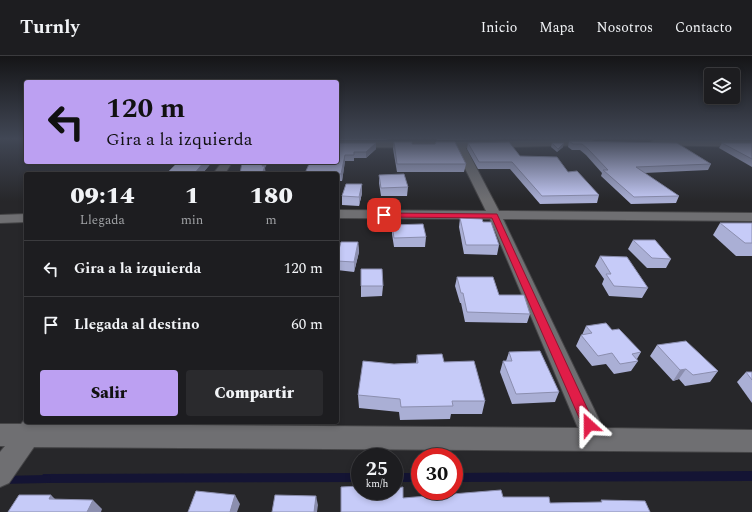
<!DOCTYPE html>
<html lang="es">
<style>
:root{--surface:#1d1d20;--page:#2a2a2d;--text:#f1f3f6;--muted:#a0a2a5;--line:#3b3b3e;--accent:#bca0f2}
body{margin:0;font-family:Spectral,serif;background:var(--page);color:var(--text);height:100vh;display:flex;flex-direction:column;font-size:15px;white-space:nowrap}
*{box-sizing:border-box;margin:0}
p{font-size:13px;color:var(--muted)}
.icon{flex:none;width:22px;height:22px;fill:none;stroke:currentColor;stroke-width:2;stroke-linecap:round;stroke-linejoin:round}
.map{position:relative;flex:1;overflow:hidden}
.details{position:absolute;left:24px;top:116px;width:315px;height:252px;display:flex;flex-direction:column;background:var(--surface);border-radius:4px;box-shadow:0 2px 6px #0003,0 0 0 1px var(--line)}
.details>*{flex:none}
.guide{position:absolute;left:24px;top:24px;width:315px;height:84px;border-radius:4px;box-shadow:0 2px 6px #0003,0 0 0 1px var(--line);background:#bca0f2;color:#111;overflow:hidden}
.controls{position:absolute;left:704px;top:12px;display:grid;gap:8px}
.controls a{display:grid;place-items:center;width:36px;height:36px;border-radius:4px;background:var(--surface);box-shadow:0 2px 6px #0003,0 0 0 1px var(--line);font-size:20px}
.speed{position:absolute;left:351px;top:392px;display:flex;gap:8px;font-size:20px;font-weight:700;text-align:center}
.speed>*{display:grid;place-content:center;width:52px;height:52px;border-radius:50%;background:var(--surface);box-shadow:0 2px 6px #0003,0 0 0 1px var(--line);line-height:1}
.speed small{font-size:10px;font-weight:400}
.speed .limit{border:6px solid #d22;background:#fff;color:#111}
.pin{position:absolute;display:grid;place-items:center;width:34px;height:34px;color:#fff;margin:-17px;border-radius:8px;box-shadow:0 2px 6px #0006}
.me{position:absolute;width:44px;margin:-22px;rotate:336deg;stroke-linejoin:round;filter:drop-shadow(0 0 3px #0008)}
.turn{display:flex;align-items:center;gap:14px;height:84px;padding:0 16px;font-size:18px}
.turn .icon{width:52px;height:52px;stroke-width:2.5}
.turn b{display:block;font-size:28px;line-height:34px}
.eta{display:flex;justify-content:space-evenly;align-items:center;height:68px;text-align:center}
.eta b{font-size:24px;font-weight:800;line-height:28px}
.primary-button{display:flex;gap:8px;margin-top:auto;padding:8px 16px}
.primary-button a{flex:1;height:46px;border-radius:4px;background:var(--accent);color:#111;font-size:16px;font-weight:800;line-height:46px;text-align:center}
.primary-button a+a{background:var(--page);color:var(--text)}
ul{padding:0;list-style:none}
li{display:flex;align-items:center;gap:12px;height:56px;padding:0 16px;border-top:1px solid var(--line)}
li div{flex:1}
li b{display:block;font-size:15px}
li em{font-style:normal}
header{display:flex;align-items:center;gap:24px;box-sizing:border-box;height:56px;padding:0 20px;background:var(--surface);border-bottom:1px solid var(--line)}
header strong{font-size:19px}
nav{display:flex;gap:22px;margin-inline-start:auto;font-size:14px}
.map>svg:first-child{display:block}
.water{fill:#141434}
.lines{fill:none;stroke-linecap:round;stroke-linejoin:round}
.stream{fill:#141434;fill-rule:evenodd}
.minor-casing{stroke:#454547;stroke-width:2}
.minor{fill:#6f6f72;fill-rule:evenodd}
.wall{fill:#aaafd5}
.shaded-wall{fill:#8b8eae}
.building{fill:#c6cbf8;stroke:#8b8eae}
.route{fill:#e11d48;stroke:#92132f}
</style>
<header>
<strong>Turnly</strong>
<nav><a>Inicio</a><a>Mapa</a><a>Nosotros</a><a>Contacto</a></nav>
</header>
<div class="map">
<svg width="752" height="456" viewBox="0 0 752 456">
<rect width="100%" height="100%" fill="#27272a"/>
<g class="water">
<path d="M 752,415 L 752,425 L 454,426 L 454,417 Z"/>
<path d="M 360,417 L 360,426 L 38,427 L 43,418 Z"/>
<rect x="394" y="417" width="26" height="9"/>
</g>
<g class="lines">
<path class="stream" d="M 47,419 L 50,420 L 51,423 L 50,426 L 47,427 L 0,428 L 0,420 Z"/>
<defs>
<g id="minor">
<path d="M 592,84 L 597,87 L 595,89 L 466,92 L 499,155 L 752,157 L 752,165 L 503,163 L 603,372 L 752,374 L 752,396 L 34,391 L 9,427 L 0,431 L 0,396 L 5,390 L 0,390 L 0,368 L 21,368 L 26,362 L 26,366 L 49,366 L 48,368 L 578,372 L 490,163 L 337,162 L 337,154 L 486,155 L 455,92 L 337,91 L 337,85 L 459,86 Z"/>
<path d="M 654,84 L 752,85 L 752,91 L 651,89 L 649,87 Z"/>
<path d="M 222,106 L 232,106 L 225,118 L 213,118 Z"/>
<path d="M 26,158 L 26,166 L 0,167 L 0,159 Z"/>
</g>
</defs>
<use href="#minor" class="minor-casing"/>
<use href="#minor" class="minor"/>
</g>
<g class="wall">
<path d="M 337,82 L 389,82 L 386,84 L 337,84 Z"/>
<path d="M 437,82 L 501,82 L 501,83 L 437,84 Z"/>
<path d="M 701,82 L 752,82 L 752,84 L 703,83 Z"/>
<path d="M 569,85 L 711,108 L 708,114 L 644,117 L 679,140 L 676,147 L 631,148 L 601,120 L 602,117 L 586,99 L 580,94 L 572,94 L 568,91 Z"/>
<path d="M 394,86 L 412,88 L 466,108 L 464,116 L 397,116 L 393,93 Z"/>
<path d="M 337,87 L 376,93 L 366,102 L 354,102 L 354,105 L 345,105 L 342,125 L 337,125 L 337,118 L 305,118 L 305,117 Z"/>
<path d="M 468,87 L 520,100 L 568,116 L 599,139 L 597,147 L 540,148 L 510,113 L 478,113 L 467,93 Z"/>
<path d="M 552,87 L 563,91 L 557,96 L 551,91 Z"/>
<path d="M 722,87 L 752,87 L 752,111 L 719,92 Z"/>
<path d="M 178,106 L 212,106 L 202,118 L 169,118 L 168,116 Z"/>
<path d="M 379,119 L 408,131 L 407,140 L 381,140 L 379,127 Z"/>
<path d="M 362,137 L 359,150 L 342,149 L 342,140 Z"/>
<path d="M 460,162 L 483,166 L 499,189 L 497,199 L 464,198 L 459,171 Z"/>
<path d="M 720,167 L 752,167 L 752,200 L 736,200 L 713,179 Z"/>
<path d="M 392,169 L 426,181 L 425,191 L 394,191 L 392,178 Z"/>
<path d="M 633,184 L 671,203 L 666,212 L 647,212 L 628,193 Z"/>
<path d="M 358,186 L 359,196 L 354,216 L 337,214 L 337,201 Z"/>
<path d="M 600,200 L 648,232 L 642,242 L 609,240 L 602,228 L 604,223 L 595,210 Z"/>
<path d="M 457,221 L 499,239 L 530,258 L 527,267 L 465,266 L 461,247 L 460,247 L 455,230 Z"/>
<path d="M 361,230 L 383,230 L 382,240 L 361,241 Z"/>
<path d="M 586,270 L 612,274 L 641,296 L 637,303 L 638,305 L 631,315 L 614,318 L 606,308 L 592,310 L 576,290 L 581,279 L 582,279 Z"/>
<path d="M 657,289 L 718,315 L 710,326 L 685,330 L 679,323 L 673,325 L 650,300 Z"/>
<path d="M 509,296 L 559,336 L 555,346 L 512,348 L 500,316 L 503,305 L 506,305 Z"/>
<path d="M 417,299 L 444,306 L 485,345 L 482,358 L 451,358 L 450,363 L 400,364 L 399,356 L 359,352 L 358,339 L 394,308 L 416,307 Z"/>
<path d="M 746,316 L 752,316 L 752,347 L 737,326 Z"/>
</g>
<g class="shaded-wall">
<path d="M 376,87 L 376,93 L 366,102 L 366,96 Z"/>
<path d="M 564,87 L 563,91 L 557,96 L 558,93 Z"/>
<path d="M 345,99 L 345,105 L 342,125 L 341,118 Z"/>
<path d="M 204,106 L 212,106 L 202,118 L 194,118 Z"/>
<path d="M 264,106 L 268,106 L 265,112 L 266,118 L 262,118 L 262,110 Z"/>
<path d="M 362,128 L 362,137 L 359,150 L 359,141 Z"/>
<path d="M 358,186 L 359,196 L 354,216 L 354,206 Z"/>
<path d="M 686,313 L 679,323 L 673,325 L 680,314 Z"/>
<path d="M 51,439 L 61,449 L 49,443 Z"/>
<path d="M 235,439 L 240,448 L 237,456 L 230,456 Z"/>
<path d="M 316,440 L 318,449 L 317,456 L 314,456 Z"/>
<path d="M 93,444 L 102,453 L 101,456 L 87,456 Z"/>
</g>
<g class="building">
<path d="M 569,85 L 677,87 L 711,108 L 636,111 L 679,140 L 634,141 L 603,114 L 608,114 L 588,93 L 582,88 L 573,88 Z"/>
<path d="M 394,86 L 412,86 L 412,88 L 435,88 L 436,86 L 455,86 L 466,108 L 397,108 Z"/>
<path d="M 509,86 L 520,100 L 557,101 L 568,116 L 577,115 L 599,139 L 542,140 L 512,106 L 479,106 L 468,87 Z"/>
<path d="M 337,87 L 376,87 L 366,96 L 354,96 L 354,99 L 345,99 L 341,118 L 305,117 L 310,106 L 337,106 Z"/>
<path d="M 552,87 L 564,87 L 558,93 Z"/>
<path d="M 722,87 L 752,87 L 752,103 Z"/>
<path d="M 178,106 L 204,106 L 194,118 L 175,118 L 168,116 Z"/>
<path d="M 242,106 L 264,106 L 262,110 L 265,110 L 262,118 L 240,118 Z"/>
<path d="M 404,118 L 408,131 L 381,132 L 379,119 Z"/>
<path d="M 346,128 L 362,128 L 359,141 L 342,140 Z"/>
<path d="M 460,162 L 482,163 L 483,166 L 491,166 L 499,189 L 466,189 Z"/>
<path d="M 720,167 L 752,167 L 752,187 L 745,187 Z"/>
<path d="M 423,168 L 426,181 L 394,182 L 392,169 Z"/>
<path d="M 633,184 L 655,184 L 671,203 L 652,202 Z"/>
<path d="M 341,186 L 358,186 L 354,206 L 337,205 L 337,201 Z"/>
<path d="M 600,200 L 627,201 L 648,232 L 614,230 L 606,218 L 611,218 Z"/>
<path d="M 361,213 L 382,213 L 383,230 L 361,230 Z"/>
<path d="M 457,221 L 493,221 L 499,239 L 524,239 L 530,258 L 467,256 L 463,237 L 461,237 Z"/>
<path d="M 606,267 L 612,274 L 619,273 L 641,296 L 632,298 L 638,305 L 620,308 L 612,297 L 598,300 L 581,279 L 592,277 L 586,270 Z"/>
<path d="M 686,285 L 718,315 L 693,319 L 686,313 L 680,314 L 657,289 Z"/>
<path d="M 540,295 L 559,336 L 516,338 L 503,305 L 512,305 L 509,296 Z"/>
<path d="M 442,298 L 444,306 L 474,305 L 485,345 L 452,345 L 453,350 L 401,351 L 400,343 L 358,339 L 363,305 L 394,308 L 418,307 L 417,299 Z"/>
<path d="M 746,316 L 752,316 L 752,324 Z"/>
<path d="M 360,430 L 360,435 L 394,435 L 394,432 L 403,431 L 403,442 L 501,434 L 503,441 L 549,441 L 550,447 L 602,446 L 601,444 L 645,445 L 650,456 L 341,456 L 341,431 Z"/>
<path d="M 196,435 L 235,439 L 230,456 L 188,456 Z"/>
<path d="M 19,439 L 51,439 L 49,443 L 93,444 L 87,456 L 8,456 Z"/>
<path d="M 275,439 L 316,440 L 314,456 L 272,456 Z"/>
</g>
<linearGradient id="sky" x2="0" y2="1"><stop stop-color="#151517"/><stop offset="0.57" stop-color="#414755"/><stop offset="1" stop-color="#414755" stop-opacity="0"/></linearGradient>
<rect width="752" height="145" fill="url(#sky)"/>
<path class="route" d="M 382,157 L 497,158 L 595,369 L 594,373 L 589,375 L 584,373 L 492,162 L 384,161 L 381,159 Z"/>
</svg>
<div class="controls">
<a><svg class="icon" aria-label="layers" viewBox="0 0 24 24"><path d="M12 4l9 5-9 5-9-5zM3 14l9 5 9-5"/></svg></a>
</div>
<div class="speed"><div>25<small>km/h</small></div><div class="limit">30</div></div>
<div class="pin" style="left:384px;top:159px;background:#d93025"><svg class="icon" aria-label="arrive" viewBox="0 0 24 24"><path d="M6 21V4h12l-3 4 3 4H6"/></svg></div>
<svg class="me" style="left:589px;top:369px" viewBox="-20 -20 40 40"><path d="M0-17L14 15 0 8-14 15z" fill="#e11d48" stroke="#fff" stroke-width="4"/></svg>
<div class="guide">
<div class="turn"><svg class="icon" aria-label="left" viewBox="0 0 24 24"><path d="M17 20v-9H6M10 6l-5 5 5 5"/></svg><div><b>120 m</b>Gira a la izquierda</div></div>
</div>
<section class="details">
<div class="eta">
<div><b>09:14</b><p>Llegada</p></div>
<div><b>1</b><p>min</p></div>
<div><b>180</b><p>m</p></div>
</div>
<ul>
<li><svg class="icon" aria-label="left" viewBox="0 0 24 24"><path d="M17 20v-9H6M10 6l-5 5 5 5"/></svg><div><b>Gira a la izquierda</b></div><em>120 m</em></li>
<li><svg class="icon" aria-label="arrive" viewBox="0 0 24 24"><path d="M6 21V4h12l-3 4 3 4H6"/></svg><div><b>Llegada al destino</b></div><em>60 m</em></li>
</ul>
<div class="primary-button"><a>Salir</a><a>Compartir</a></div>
</section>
</div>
